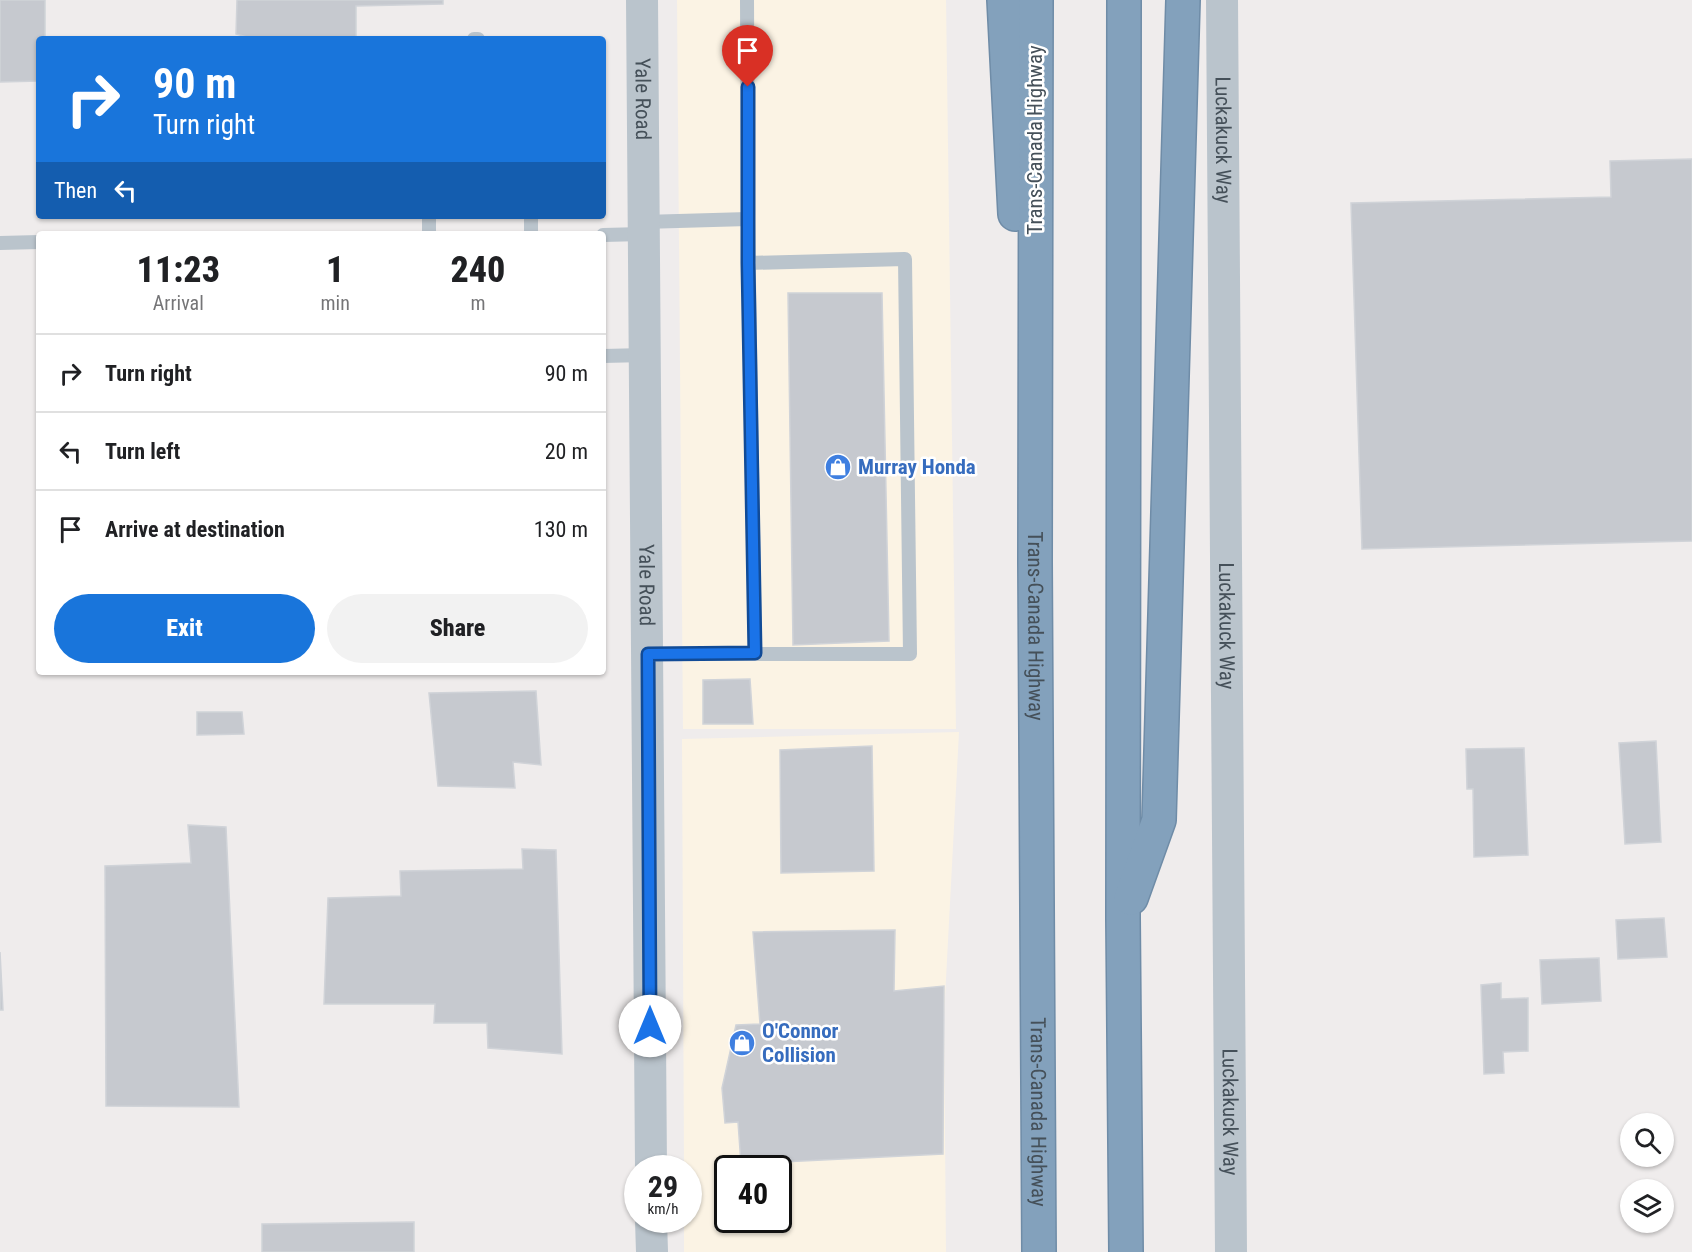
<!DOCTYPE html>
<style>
:root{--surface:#fff;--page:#f2f2f2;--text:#202124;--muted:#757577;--line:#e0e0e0;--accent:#1975db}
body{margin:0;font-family:"Roboto Condensed",sans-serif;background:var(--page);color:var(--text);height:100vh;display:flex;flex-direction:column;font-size:22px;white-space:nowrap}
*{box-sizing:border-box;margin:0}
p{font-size:20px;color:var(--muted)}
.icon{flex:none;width:33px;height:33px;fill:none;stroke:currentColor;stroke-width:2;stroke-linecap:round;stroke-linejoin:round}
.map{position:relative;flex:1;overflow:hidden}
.panel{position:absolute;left:36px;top:231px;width:570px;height:444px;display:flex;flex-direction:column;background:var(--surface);border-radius:6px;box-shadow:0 2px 4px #0004}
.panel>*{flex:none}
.top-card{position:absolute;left:36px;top:36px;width:570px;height:183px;border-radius:6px;box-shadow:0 2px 4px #0004;background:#1975db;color:#fff;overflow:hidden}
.tools{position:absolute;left:1620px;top:1113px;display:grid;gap:12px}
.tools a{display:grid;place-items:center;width:54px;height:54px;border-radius:50%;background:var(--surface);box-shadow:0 2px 4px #0004;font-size:30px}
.speed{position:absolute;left:624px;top:1155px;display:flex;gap:12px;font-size:30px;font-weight:700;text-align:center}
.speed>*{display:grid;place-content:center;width:78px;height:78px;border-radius:50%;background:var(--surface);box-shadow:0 2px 4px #0004;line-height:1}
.speed small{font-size:15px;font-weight:400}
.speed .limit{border:3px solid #111;border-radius:9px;background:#fff;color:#111}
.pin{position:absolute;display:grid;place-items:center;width:51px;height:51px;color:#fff;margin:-62px -26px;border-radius:50% 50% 50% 0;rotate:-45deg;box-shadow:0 0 6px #0007}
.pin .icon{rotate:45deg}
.me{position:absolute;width:66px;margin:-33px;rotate:0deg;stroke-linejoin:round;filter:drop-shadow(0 0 4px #0008)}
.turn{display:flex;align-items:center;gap:21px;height:126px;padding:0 18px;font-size:27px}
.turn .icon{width:78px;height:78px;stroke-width:2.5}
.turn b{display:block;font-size:42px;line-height:51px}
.then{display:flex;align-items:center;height:57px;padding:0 18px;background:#0003;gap:12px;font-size:22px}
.eta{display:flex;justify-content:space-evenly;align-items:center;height:102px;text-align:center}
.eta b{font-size:36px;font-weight:800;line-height:42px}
.button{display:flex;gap:12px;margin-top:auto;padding:12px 18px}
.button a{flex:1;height:69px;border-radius:36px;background:var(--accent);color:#fff;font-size:24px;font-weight:800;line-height:69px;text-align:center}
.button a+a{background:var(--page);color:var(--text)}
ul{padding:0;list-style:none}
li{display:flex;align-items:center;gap:18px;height:78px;padding:0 18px;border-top:2px solid var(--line)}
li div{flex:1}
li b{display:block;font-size:22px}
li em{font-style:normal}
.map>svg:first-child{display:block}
.commercial{fill:#fbf3e4;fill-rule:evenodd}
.building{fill:#c6c9cf;stroke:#d0d3d8;stroke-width:1.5}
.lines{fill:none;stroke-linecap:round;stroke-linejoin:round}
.motorway-casing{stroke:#6f8ca7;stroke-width:36}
.service{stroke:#bac4cc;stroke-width:14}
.tertiary{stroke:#bac4cc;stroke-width:32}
.motorway{stroke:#83a1bc;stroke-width:33}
.route-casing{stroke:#114b97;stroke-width:15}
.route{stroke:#1a73e8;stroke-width:10}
.labels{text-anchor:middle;stroke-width:5;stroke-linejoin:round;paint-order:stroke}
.street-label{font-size:21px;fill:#455059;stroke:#fff}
.shop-label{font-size:21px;font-weight:bold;fill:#366cbe;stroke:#fff;text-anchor:start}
</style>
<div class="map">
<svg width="1692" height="1252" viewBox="0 0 1692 1252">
<rect width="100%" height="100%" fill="#efecec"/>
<g class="commercial">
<path d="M 677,0 L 946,0 L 956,729 L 683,729 Z"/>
<path d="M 959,732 L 944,1017 L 946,1252 L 684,1252 L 684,1220 L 688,1220 L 688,1168 L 684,1168 L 682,739 ZM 728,1168 L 778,1168 L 778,1220 L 728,1220 Z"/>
</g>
<g class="building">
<path d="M 0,0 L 45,0 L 45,39 L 39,39 L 39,81 L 0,82 Z"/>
<path d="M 237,0 L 443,0 L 443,4 L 356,6 L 356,39 L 254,39 L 236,34 Z"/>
<path d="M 1692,159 L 1692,541 L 1362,549 L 1351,203 L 1611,197 L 1610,161 Z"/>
<path d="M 788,293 L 882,293 L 889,641 L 793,645 Z"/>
<path d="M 750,679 L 753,724 L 703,724 L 703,680 Z"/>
<path d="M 536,691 L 541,765 L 513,762 L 515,788 L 438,786 L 429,693 Z"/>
<path d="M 197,712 L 242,712 L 244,734 L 197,735 Z"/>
<path d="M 1656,741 L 1661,842 L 1625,844 L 1619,743 Z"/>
<path d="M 872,746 L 874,871 L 781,873 L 780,750 Z"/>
<path d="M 1524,748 L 1528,855 L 1474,857 L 1473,789 L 1467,789 L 1466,749 Z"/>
<path d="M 188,825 L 226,827 L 239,1107 L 106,1106 L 105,866 L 191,863 Z"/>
<path d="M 522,849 L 556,850 L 562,1054 L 488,1048 L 487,1023 L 434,1023 L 435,1004 L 324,1004 L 328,898 L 401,896 L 400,871 L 523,869 Z"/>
<path d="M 1664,918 L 1667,957 L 1618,959 L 1616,920 Z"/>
<path d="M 895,930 L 894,991 L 944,986 L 943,1154 L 741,1164 L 738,1122 L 725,1123 L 722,1088 L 736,1025 L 760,1024 L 753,932 Z"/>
<path d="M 0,952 L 3,1010 L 0,1010 Z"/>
<path d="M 1599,958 L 1601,1001 L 1542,1004 L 1540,960 Z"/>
<path d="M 1501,983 L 1501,999 L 1528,998 L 1528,1051 L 1503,1052 L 1504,1073 L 1484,1074 L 1481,985 Z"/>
<path d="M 414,1222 L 414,1252 L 262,1252 L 262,1224 Z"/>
</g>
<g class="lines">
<defs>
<g id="motorway">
<path d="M 1004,0 L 1015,214"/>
<path id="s3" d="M 1036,0 L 1035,562 L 1039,1252"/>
<path d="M 1124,0 L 1123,919 L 1126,1252"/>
<path d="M 1131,898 L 1159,820 L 1183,0"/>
</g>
</defs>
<use href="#motorway" class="motorway-casing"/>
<g class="service">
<path d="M 747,0 L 748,219"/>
<path d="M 474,39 L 478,39"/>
<path d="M 429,216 L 429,234"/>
<path d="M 531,216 L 531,234"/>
<path d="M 643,222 L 748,219 L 755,653"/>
<path d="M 603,235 L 643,234"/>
<path d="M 0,243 L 39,242"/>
<path d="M 603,356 L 645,355"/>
<path d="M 648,654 L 910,654 L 905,259 L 748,263"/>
</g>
<g class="tertiary">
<path id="s1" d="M 642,0 L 651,1168"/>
<path id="s2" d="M 1222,0 L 1231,1252"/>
<path d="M 651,1220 L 652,1252"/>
</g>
<use href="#motorway" class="motorway"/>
</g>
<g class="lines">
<defs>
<path id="route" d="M 650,1026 L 648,654 L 755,653 L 748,263 L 748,87"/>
</defs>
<use href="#route" class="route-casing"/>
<use href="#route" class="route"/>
</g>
<defs>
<symbol id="shop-disc" viewBox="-11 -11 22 22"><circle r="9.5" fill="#3f7fe0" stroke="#fff"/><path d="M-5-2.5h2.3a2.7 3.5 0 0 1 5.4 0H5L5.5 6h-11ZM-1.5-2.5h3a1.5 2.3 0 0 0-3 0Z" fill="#fff"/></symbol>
</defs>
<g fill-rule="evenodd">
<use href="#shop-disc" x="823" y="452" width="30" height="30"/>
<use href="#shop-disc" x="727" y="1028" width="30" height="30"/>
</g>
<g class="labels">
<g class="street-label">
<text dy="7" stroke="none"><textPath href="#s1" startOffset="99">Yale Road</textPath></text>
<text transform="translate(1035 140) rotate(-90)" y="7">Trans-Canada Highway</text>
<text dy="7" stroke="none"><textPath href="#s2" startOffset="140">Luckakuck Way</textPath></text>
<text dy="7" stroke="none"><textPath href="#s1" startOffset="585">Yale Road</textPath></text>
<text dy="7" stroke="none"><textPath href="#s3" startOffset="626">Trans-Canada Highway</textPath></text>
<text dy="7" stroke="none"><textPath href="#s2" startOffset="626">Luckakuck Way</textPath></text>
<text dy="7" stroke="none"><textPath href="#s3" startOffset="1112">Trans-Canada Highway</textPath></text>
<text dy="7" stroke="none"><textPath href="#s2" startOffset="1112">Luckakuck Way</textPath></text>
</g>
<g class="shop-label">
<text x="858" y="474">Murray Honda</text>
<text x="762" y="1038">O'Connor<tspan x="762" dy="24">Collision</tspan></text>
</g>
</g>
</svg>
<div class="tools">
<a><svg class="icon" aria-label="search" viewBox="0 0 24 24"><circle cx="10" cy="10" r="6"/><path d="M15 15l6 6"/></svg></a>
<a><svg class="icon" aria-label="layers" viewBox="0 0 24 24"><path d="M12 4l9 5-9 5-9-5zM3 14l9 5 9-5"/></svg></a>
</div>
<div class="speed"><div>29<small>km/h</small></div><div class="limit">40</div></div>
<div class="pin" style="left:748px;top:87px;background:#d93025"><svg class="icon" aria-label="arrive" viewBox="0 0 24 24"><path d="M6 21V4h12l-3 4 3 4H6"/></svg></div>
<svg class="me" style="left:650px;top:1026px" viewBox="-20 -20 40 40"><circle r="19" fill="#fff"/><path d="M0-13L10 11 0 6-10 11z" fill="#1a73e8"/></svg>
<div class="top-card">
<div class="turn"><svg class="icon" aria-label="right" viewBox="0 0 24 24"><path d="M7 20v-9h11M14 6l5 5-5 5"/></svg><div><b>90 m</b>Turn right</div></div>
<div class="then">Then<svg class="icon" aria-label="left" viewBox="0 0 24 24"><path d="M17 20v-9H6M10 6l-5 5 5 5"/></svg></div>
</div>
<section class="panel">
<div class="eta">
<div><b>11:23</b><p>Arrival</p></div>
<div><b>1</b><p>min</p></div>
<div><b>240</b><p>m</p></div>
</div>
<ul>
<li><svg class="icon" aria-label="right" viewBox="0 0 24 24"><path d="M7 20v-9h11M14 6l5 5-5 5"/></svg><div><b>Turn right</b></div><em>90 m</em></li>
<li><svg class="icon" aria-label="left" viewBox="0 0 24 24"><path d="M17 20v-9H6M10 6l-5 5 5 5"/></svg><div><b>Turn left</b></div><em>20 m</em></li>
<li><svg class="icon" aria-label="arrive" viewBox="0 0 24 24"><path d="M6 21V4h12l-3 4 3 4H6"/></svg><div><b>Arrive at destination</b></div><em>130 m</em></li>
</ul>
<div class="button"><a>Exit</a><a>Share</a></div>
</section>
</div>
